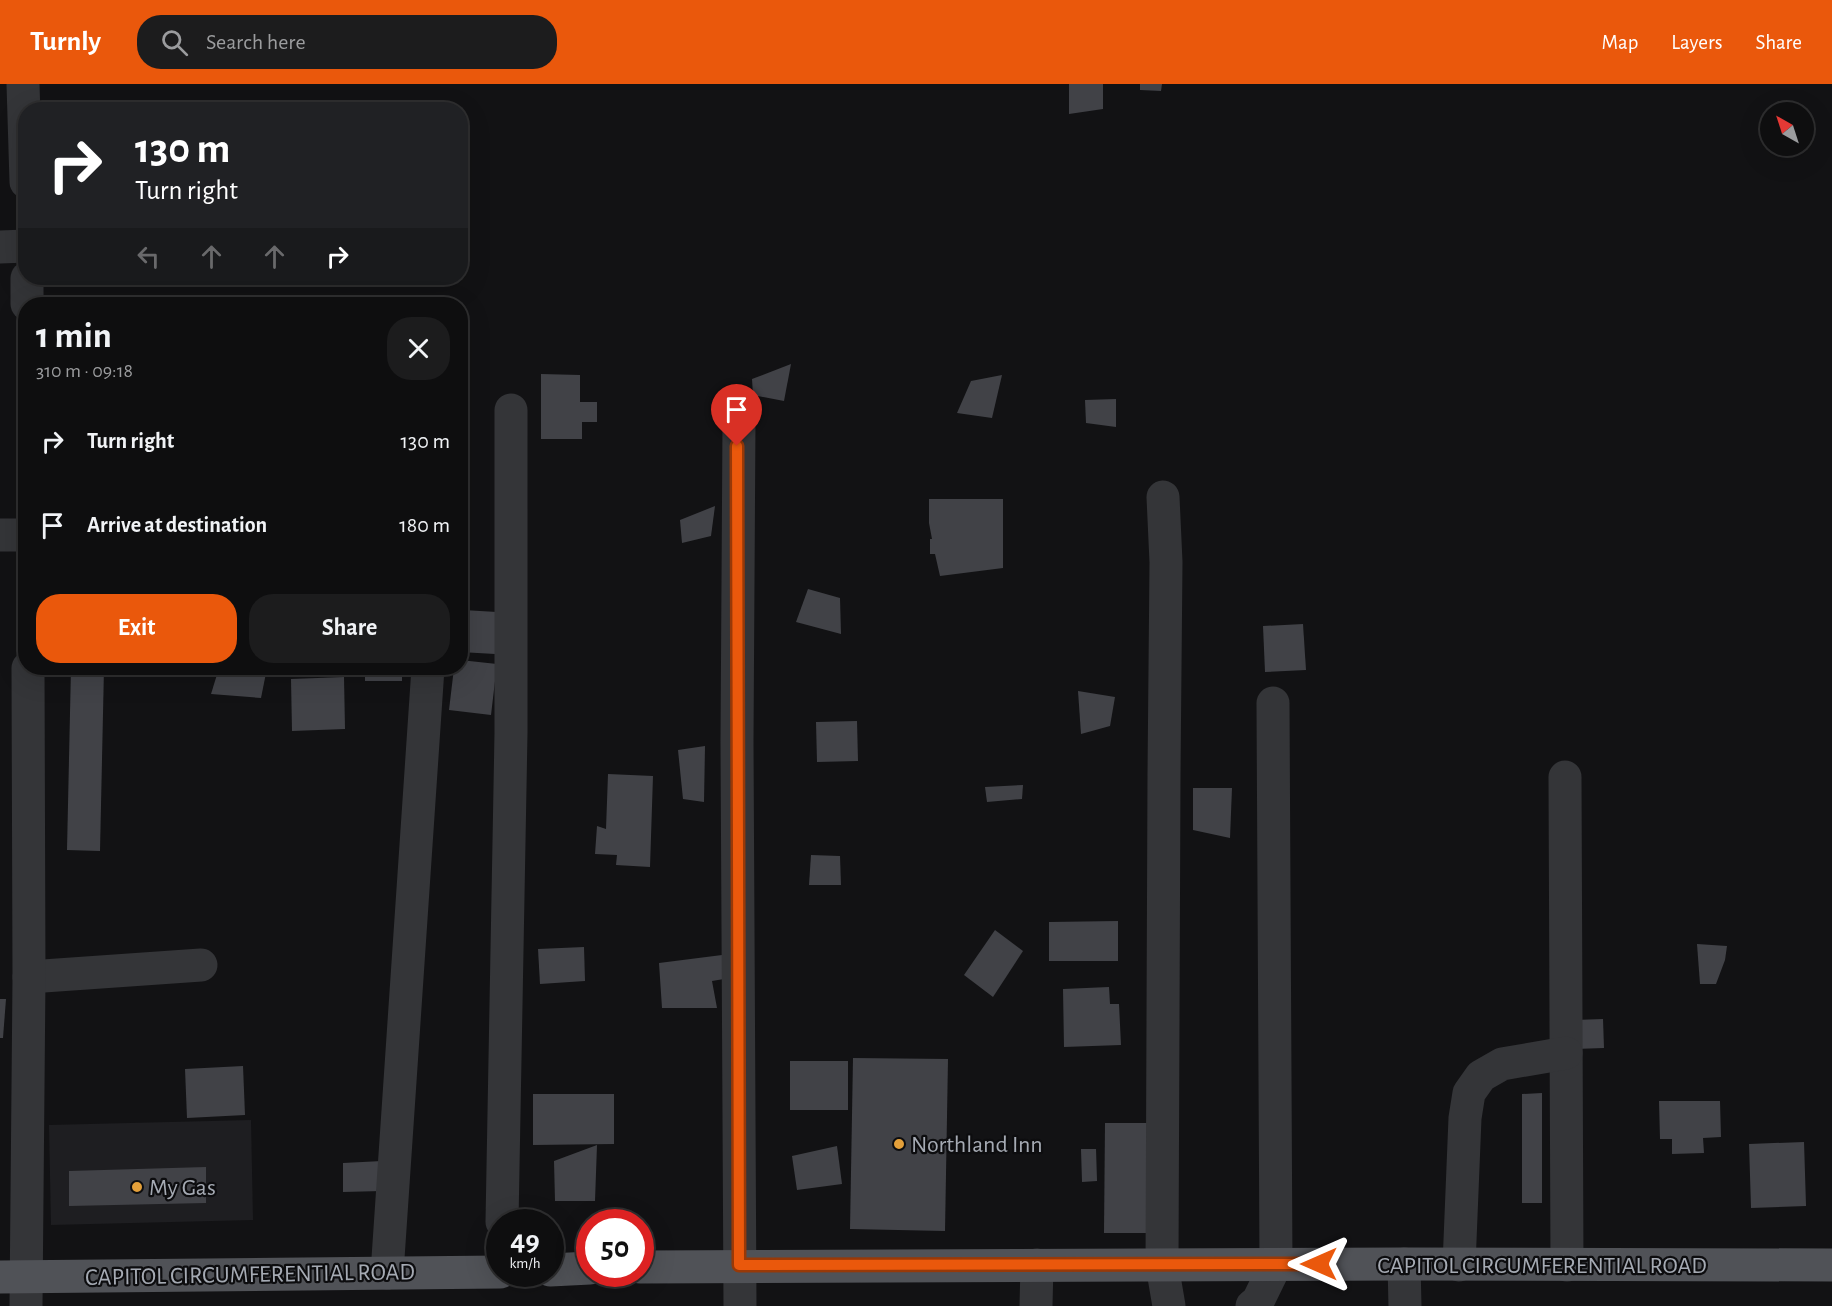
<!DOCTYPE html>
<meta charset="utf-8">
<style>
:root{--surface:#0e0e0f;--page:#1c1c1d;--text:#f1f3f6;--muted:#9b9c9e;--line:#2e2e2f;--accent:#ea580c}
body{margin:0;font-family:"Alegreya Sans",sans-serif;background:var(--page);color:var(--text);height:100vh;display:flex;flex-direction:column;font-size:22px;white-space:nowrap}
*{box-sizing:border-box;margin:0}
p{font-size:20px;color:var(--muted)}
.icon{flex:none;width:33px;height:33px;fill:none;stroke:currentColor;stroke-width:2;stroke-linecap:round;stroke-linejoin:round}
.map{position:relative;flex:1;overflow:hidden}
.panel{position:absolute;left:18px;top:213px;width:450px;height:378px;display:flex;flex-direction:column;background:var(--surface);border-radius:24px;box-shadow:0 6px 24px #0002,0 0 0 2px var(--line)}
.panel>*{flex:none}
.guide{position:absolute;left:18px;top:18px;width:450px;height:183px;border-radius:24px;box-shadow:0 6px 24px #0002,0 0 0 2px var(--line);background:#202124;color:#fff;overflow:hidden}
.needle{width:39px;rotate:321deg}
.tools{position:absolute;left:1760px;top:18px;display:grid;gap:12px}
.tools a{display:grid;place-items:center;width:54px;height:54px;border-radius:50%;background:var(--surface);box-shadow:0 6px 24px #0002,0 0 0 2px var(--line);font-size:30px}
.speed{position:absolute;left:486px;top:1125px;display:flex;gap:12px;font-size:30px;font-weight:700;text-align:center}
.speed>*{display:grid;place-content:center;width:78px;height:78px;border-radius:50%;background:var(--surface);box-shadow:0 6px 24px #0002,0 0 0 2px var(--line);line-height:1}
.speed small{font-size:15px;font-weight:400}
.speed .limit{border:9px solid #d22;background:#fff;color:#111}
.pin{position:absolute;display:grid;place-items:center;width:51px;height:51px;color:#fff;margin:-62px -26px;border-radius:50% 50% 50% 0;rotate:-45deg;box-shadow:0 0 6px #0007}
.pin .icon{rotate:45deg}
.me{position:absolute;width:66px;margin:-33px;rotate:270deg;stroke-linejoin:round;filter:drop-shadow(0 0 4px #0008)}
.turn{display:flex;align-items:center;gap:21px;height:126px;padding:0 18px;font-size:27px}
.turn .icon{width:78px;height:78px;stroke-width:2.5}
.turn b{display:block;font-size:42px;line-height:51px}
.lanes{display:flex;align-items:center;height:57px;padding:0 18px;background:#0003;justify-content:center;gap:30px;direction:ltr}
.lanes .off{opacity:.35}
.round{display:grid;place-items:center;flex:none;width:63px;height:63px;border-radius:24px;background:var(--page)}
.headline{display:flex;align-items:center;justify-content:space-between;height:102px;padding:0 18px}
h1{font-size:36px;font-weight:600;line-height:45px}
.cta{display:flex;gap:12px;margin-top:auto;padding:12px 18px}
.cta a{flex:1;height:69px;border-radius:24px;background:var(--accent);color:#fff;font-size:24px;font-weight:600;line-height:69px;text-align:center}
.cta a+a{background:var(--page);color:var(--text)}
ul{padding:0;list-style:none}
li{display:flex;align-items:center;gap:18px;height:84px;padding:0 18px}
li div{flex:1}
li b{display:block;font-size:22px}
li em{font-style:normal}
header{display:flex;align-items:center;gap:36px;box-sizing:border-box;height:84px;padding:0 30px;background:var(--accent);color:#fff}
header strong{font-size:28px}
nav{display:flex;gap:33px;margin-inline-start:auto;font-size:21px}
.search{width:420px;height:54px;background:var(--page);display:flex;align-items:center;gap:15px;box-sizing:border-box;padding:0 21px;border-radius:24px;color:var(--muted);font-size:22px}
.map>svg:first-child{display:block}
.built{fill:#1e1e21}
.building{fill:#414247}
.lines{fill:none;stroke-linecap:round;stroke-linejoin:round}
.minor{stroke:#343538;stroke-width:33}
.major{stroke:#505257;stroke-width:33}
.route-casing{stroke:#983908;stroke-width:15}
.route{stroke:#ea580c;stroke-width:10}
.poi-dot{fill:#e4a03a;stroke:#0d0d0f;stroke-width:2}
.labels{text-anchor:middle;stroke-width:4.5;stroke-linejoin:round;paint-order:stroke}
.poi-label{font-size:24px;fill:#a5aab3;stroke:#0d0d0f;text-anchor:start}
.street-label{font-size:24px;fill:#a5aab3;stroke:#0d0d0f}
</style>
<header>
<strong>Turnly</strong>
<div class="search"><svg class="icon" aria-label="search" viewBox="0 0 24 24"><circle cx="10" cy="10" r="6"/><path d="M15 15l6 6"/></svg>Search here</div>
<nav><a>Map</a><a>Layers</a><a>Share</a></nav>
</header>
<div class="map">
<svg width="1832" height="1222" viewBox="0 0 1832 1222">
<rect width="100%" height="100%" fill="#121214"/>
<path class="built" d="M 251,1036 L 253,1136 L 51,1141 L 49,1041 Z"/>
<g class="building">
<path d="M 1069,0 L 1103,0 L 1103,25 L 1069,30 Z"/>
<path d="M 1140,0 L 1162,0 L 1161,7 L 1140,6 Z"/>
<path d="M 791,280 L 784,317 L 753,311 L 752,295 Z"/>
<path d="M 541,290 L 580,291 L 580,318 L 597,318 L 597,338 L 582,338 L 582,355 L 541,355 Z"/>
<path d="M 1002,291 L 992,334 L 957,329 L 971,297 Z"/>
<path d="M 1116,315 L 1116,343 L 1086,339 L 1085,316 Z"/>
<path d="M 929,415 L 1003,415 L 1003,484 L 940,492 L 935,470 L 930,470 L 930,455 L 932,455 L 929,439 Z"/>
<path d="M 715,422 L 711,452 L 682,459 L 680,436 Z"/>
<path d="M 808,505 L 840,514 L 841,550 L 796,538 Z"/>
<path d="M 463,526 L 497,528 L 495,570 L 460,568 Z"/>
<path d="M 1303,540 L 1306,586 L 1265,588 L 1263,542 Z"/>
<path d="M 460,576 L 497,580 L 491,631 L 449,626 L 454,584 L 460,584 Z"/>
<path d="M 71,584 L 104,584 L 100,767 L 67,766 Z"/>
<path d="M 219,584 L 267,584 L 261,614 L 211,610 Z"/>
<rect x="365" y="584" width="37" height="13"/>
<path d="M 344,593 L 345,645 L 292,647 L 291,595 Z"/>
<path d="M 1078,607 L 1115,613 L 1110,642 L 1081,650 Z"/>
<path d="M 857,637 L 858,677 L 817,678 L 816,638 Z"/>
<path d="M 705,662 L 704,718 L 683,715 L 678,666 Z"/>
<path d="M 608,690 L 653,692 L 650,783 L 616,781 L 617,771 L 595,770 L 597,742 L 606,745 Z"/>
<path d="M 1023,701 L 1022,715 L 987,718 L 985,703 Z"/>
<path d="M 1193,704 L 1232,704 L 1230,754 L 1193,746 Z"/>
<path d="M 811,771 L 840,772 L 841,801 L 809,801 Z"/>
<path d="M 1118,837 L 1118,877 L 1049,877 L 1049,838 Z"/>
<path d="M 995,846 L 1023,867 L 993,913 L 964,891 Z"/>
<path d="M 1697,860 L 1727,862 L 1725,876 L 1716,900 L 1700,900 Z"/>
<path d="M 584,863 L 585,897 L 540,900 L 538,865 Z"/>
<path d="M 722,871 L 724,895 L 712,897 L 717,924 L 662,924 L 659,879 Z"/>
<path d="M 1109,903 L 1110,920 L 1119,920 L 1121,961 L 1064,963 L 1063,905 Z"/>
<path d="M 0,915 L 6,915 L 3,954 L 0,954 Z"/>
<path d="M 1603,935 L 1604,964 L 1575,965 L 1574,936 Z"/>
<path d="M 853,974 L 948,975 L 945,1147 L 850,1145 Z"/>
<rect x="790" y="977" width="58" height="49"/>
<path d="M 243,982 L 245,1031 L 187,1034 L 185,985 Z"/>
<path d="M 1542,1009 L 1542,1119 L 1522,1119 L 1522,1010 Z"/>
<path d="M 533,1010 L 614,1010 L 614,1060 L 533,1061 Z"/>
<path d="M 1659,1017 L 1720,1017 L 1721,1053 L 1703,1054 L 1704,1069 L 1672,1070 L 1672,1055 L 1660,1055 Z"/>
<path d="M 1105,1039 L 1151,1039 L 1150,1149 L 1104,1149 Z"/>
<path d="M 1804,1058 L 1806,1122 L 1751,1124 L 1749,1060 Z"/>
<path d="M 597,1061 L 595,1117 L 555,1117 L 554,1077 Z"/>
<path d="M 837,1062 L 842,1100 L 797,1106 L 792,1072 Z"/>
<path d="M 1081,1065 L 1096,1065 L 1097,1097 L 1082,1098 Z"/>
<path d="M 382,1077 L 382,1107 L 343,1108 L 343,1079 Z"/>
<path d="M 206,1083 L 206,1119 L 69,1122 L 69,1087 Z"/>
</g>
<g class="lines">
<g class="minor">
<path d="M 23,0 L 26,98"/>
<path d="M 0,163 L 26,162"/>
<path d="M 27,194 L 27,220"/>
<path d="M 739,337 L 737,658 L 740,1222"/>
<path d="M 1163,413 L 1166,478 L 1164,691 L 1162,1181 L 1169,1222"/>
<path d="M 0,451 L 26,451"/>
<path d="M 1565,693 L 1567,1181"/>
<path d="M 29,893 L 201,881"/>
<path d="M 502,1138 L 511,649 L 511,326"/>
<path d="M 1404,1180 L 1405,1222"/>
<path d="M 1459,1181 L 1465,1034 L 1469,1009 L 1481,992 L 1502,980 L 1566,969"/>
<path d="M 387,1189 L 428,584"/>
<path d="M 26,1222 L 29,893 L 28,584"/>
<path d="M 1036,1222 L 1037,1181"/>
<path d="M 1252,1222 L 1258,1217 L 1276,1180 L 1273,619"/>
</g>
<g class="major">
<path d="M 640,1183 L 1404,1180 L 1832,1181"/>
<path d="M 550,1186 L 590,1184"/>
<path d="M 0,1193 L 500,1188"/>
</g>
</g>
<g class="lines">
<defs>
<path id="route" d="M 737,362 L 739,1181 L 1319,1180"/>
</defs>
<use href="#route" class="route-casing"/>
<use href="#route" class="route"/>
</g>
<g class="poi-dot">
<circle cx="899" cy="1060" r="6"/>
<circle cx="137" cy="1103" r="6"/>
</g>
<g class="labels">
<g class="poi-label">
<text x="911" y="1068">Northland Inn</text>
<text x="149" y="1111">My Gas</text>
</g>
<g class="street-label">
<text x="1542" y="1189">CAPITOL CIRCUMFERENTIAL ROAD</text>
<text transform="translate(250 1190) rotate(-1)" y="8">CAPITOL CIRCUMFERENTIAL ROAD</text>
</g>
</g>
</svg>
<div class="tools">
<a><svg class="needle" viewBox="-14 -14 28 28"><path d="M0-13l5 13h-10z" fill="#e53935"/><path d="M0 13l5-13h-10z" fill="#9b9c9e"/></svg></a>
</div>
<div class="speed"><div>49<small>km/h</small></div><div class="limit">50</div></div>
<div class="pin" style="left:737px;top:362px;background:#d93025"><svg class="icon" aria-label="arrive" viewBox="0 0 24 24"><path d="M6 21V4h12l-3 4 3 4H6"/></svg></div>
<svg class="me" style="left:1319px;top:1180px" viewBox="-20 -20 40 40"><path d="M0-17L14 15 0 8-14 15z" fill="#ea580c" stroke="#fff" stroke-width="4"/></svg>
<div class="guide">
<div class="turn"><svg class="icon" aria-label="right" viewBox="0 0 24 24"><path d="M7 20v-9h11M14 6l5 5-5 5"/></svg><div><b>130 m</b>Turn right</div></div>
<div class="lanes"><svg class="icon off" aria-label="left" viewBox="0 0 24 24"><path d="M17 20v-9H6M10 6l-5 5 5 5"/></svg><svg class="icon off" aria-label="ahead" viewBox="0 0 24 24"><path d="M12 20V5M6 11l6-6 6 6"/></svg><svg class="icon off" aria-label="ahead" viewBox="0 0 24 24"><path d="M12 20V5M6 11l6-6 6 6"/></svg><svg class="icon" aria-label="right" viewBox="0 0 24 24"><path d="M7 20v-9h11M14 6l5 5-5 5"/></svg></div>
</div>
<section class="panel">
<div class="headline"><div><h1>1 min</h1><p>310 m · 09:18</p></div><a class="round"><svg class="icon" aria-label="close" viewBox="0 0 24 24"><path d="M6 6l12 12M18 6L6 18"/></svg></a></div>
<ul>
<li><svg class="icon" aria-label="right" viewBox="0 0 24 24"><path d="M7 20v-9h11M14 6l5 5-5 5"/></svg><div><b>Turn right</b></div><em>130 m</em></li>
<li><svg class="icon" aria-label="arrive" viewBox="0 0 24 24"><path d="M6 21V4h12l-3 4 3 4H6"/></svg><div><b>Arrive at destination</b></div><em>180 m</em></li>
</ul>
<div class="cta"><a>Exit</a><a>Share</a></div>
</section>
</div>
